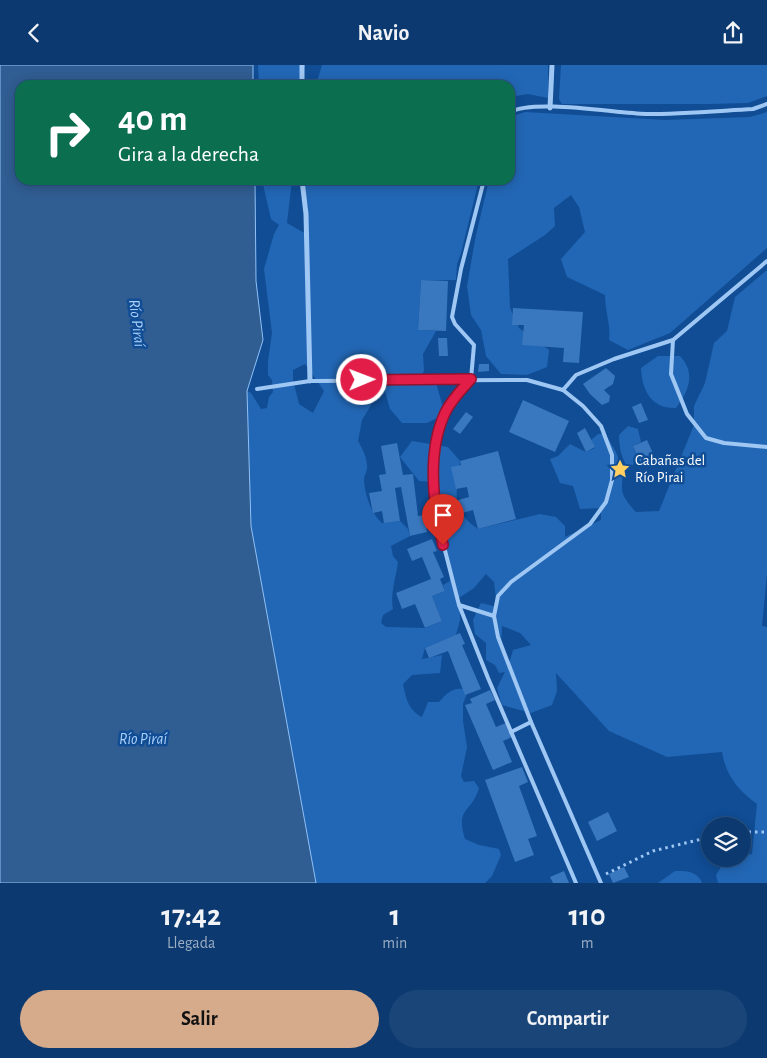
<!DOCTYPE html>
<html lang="es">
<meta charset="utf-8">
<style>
:root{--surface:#0c3a70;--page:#1a4578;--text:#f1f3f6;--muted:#9aadc3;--line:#2c5483;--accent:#d6ab8b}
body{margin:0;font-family:"Alegreya Sans",sans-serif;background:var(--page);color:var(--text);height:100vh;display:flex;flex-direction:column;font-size:19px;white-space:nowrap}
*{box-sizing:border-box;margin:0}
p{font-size:16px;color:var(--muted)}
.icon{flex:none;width:28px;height:28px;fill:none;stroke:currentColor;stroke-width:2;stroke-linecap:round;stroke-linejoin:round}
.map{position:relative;height:818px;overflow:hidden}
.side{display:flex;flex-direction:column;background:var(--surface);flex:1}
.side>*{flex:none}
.top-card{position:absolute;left:15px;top:15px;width:500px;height:105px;border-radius:15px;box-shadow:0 2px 12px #0003,0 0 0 1px var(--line);background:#0b6e4f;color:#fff;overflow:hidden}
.controls{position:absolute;left:701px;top:752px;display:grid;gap:10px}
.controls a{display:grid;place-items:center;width:50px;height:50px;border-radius:50%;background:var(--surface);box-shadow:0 2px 12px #0003,0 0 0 1px var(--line);font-size:25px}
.pin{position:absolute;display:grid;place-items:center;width:42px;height:42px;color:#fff;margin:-51px -21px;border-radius:50% 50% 50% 0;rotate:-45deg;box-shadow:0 0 5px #0007}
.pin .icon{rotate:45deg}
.me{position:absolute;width:55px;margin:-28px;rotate:89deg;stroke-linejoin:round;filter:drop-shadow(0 0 4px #0008)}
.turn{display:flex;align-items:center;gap:18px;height:105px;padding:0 20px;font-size:22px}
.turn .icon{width:65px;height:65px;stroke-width:2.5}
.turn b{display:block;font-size:35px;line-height:42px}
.eta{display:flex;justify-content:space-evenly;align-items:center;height:85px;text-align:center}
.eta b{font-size:30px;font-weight:700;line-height:35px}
.cta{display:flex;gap:10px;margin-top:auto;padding:10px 20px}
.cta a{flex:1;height:58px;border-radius:30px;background:var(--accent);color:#111;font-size:20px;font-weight:700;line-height:58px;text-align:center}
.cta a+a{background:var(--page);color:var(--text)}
header{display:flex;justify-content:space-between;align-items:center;height:65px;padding:0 20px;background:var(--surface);font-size:22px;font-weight:700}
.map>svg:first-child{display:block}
.green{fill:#2267b5;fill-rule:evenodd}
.water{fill:#305d92;stroke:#90c2f7}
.building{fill:#3977be}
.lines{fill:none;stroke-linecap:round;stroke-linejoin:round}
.path{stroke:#9fc7f4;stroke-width:3;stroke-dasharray:2.5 4;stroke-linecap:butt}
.lane{stroke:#9fc7f4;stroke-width:4}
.street{stroke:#9fc7f4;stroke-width:5}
.route-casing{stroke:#92132f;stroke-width:12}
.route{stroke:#e11d48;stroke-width:9}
.labels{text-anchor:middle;stroke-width:5;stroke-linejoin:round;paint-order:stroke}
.poi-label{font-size:15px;fill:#fff;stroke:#104d95;text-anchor:start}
.water-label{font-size:16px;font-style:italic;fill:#abd1fb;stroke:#104d95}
</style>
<header><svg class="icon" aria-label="back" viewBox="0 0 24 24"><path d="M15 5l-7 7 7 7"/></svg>Navio<svg class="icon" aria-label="share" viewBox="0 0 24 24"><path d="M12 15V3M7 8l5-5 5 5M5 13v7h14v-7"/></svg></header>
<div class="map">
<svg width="767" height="818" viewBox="0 0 767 818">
<rect width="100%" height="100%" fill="#104d95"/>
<g class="green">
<path d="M 258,0 L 305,0 L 302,20 L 259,20 Z"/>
<path d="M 322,0 L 548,0 L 548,33 L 528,29 L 510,32 L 510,20 L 316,20 Z"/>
<path d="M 561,0 L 767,0 L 767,31 L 748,38 L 708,39 L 562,39 L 559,34 Z"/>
<path d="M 525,47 L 665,55 L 750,52 L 767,47 L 767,183 L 670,268 L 628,285 L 609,275 C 611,260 605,246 605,230 L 567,212 L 561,194 L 585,167 L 579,142 L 571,130 L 554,143 L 555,161 L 545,170 L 508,194 L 510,243 L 519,263 L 549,285 L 547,302 L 527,310 L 501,309 L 486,291 L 481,265 L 471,250 L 467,221 L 476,170 L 489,115 L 510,115 L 510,52 Z"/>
<path d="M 262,115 L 292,115 L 287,158 L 306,169 L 308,146 L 304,115 L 479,115 L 461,188 L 457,199 L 456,215 L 421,215 L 418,265 L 436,266 L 423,289 L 424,306 L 417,317 L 436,318 L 445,349 L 427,358 L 402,358 L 390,344 L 383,320 L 368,326 L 371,340 L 362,355 L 358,376 C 362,383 368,394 367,403 C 367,407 364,410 364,414 C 364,428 372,450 382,458 L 400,456 L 408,464 L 410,471 L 391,481 L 393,491 L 398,497 C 396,512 390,530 393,544 L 383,550 L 381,558 L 386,562 L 426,563 L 442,556 L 432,531 L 445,526 L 443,520 L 450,516 L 448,496 L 435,461 L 439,444 L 433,417 L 419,416 L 400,392 L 412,376 L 448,382 L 460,396 C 457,428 449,444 478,464 L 540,449 L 556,452 L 565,461 L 565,472 L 601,455 L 601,443 L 580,444 L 573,421 L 560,418 L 550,394 L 558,391 L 570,379 L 586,387 L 595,383 L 591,375 L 598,369 L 605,369 C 610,377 617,387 620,397 C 628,422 612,422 636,447 L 659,446 L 694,360 L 694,341 L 705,318 L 714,278 L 727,266 L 735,232 L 767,205 L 767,509 L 762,561 L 767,562 L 767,818 L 718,818 L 716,810 L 726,794 L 742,794 L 743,791 L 752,789 L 757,739 C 738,725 726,711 722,687 L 667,692 L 609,666 L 556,608 L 557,626 L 552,640 L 531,648 L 502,640 L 497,623 L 505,607 L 499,608 L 495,600 L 486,595 L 486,578 L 475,569 L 473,555 L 481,538 L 497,542 L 494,517 L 486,509 L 474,523 L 459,533 L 460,555 L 456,570 L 425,583 L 422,594 L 442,590 L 440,608 L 412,610 L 403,619 C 406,633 408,645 422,652 L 428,637 L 439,637 C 448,627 454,621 468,625 L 463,639 L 463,656 L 467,682 L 461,711 L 464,717 L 474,716 L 479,723 C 472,748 455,742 465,774 L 479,780 L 499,784 L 501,790 L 492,811 L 485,818 L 316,818 L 251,461 L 247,326 L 251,328 L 261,344 L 267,343 L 269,332 L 273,327 L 272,315 L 268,310 L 268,296 L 272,268 L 264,204 L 274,169 L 279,160 L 271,154 ZM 305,299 L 324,326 L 313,348 L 299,339 L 293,315 L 293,305 ZM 502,561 L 520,568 L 531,580 L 513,585 L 509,599 L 501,583 Z"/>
<path d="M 658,291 L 680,291 C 696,308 689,326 676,343 C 651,344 642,325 641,303 Z"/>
<path d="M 628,361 L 638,364 L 641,377 L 633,381 L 638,393 L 629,405 C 622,394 619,384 619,370 Z"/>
<path d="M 675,806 C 687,806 697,806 702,818 L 658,818 Z"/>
</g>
<path class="water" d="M 0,0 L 253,0 L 253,20 L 20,20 L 20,115 L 255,115 L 256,216 L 263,275 L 247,326 L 251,461 L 316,818 L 0,818 Z"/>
<g class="building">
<path d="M 421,215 L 448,216 L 446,266 L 418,265 Z"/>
<path d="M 513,243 L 583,247 L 579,298 L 563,297 L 564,283 L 522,280 L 524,260 L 512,260 Z"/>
<path d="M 438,273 L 447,273 L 448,291 L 439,291 Z"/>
<path d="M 479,299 L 489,299 L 489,306 L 478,307 Z"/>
<path d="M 606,303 L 615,311 L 613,319 L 604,325 L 610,331 L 609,337 L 602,340 L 590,329 L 583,319 Z"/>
<path d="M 523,335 L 569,356 L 555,387 L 509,367 Z"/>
<path d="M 641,338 L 648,355 L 639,358 L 632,342 Z"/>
<path d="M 466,347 L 473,352 L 460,369 L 453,364 Z"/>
<path d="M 585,363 L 595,382 L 586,387 L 577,368 Z"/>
<path d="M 647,375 L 656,395 L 642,401 L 633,381 Z"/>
<path d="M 397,378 L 403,410 L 413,409 L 418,451 L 424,450 L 427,467 L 410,471 L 401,422 L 395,423 L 400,456 L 384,458 L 382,446 L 373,448 L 369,428 L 382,426 L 379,410 L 386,409 L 381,381 Z"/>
<path d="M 498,386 L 516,454 L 478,464 L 473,445 L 462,448 L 458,435 L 469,432 L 467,422 L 456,424 L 451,402 L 461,400 L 460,396 Z"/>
<path d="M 432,474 L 437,486 L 433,487 L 444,512 L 440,514 L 445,526 L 432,531 L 442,556 L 425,563 L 415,539 L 402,544 L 396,528 L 431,514 L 422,492 L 412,496 L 407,484 Z"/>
<path d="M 460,568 L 465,579 L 462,580 L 481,624 L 465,630 L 448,586 L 429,593 L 425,583 Z"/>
<path d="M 490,625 L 495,635 L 486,639 L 496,662 L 506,658 L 512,672 L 503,676 L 512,697 L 493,705 L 465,640 L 472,638 L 470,634 Z"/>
<path d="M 522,702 L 528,717 L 519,721 L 537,771 L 528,774 L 534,790 L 515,797 L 485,715 Z"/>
<path d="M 608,747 L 617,766 L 597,776 L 588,757 Z"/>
<path d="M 624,802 L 629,812 L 613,818 L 609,809 Z"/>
<path d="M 564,806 L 569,818 L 553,818 L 550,812 Z"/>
</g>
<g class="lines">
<g class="path">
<path d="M 742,767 L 767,767"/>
<path d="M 606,809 L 653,786 L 710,772"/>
</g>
<g class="lane">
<path d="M 510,47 C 535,34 614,48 646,49 C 681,49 717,46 753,44 L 767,39"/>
<path d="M 484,115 L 461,204 L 452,252 L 455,259 L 474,280 L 471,314 L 452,336 L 445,348 L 437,373 L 434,427 L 440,466 L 459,540 L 488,613 L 576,818"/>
<path d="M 673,275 L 671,309 L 687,349 L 706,373 L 724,378 L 767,382"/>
<path d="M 257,324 L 310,316 L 527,315 L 563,325 L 583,341 L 601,361 L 612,390 L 612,415 L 606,437 L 590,459 L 511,517 L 498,531 L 494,551 L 498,572 L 531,657 L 601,818"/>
<path d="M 563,325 L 576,310 L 614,294 L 673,275 L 767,196"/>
<path d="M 459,540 L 494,551"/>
<path d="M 511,667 L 531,657"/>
</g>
<g class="street">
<path d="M 302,20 L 302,0"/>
<path d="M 550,43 L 552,0"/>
<path d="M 302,115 L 306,149 L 310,316"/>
</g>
</g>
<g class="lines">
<defs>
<path id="route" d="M 362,315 L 471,314 C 462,324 451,335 445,348 C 427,387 433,439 443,480"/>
</defs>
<use href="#route" class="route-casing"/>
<use href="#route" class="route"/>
</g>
<defs>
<symbol id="sight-bare" viewBox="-9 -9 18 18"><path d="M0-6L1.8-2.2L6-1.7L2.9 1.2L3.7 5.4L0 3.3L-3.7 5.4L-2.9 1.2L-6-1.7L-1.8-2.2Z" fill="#ffcf62" stroke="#104d95" stroke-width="2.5" paint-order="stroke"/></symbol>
</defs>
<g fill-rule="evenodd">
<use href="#sight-bare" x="606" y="390" width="28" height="28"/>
</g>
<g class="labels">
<g class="poi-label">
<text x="635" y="400">Cabañas del<tspan x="635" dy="17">Río Pirai</tspan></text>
</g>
<g class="water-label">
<text transform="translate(138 258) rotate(83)" y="6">Río Piraí</text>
<text x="143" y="679">Río Piraí</text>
</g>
</g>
</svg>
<div class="controls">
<a><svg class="icon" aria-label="layers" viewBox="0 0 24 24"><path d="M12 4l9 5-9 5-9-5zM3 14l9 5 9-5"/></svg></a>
</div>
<div class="pin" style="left:443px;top:480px;background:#d93025"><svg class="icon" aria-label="arrive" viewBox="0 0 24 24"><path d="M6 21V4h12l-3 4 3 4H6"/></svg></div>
<svg class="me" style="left:362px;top:315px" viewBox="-20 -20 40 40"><circle r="17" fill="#e11d48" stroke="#fff" stroke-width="3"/><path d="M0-11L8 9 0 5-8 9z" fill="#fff"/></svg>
<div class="top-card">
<div class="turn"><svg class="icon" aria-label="right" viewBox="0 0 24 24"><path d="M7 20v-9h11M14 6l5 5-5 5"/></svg><div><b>40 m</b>Gira a la derecha</div></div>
</div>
</div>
<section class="side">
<div class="eta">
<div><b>17:42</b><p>Llegada</p></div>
<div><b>1</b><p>min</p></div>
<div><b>110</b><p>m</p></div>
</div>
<div class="cta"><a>Salir</a><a>Compartir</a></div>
</section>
